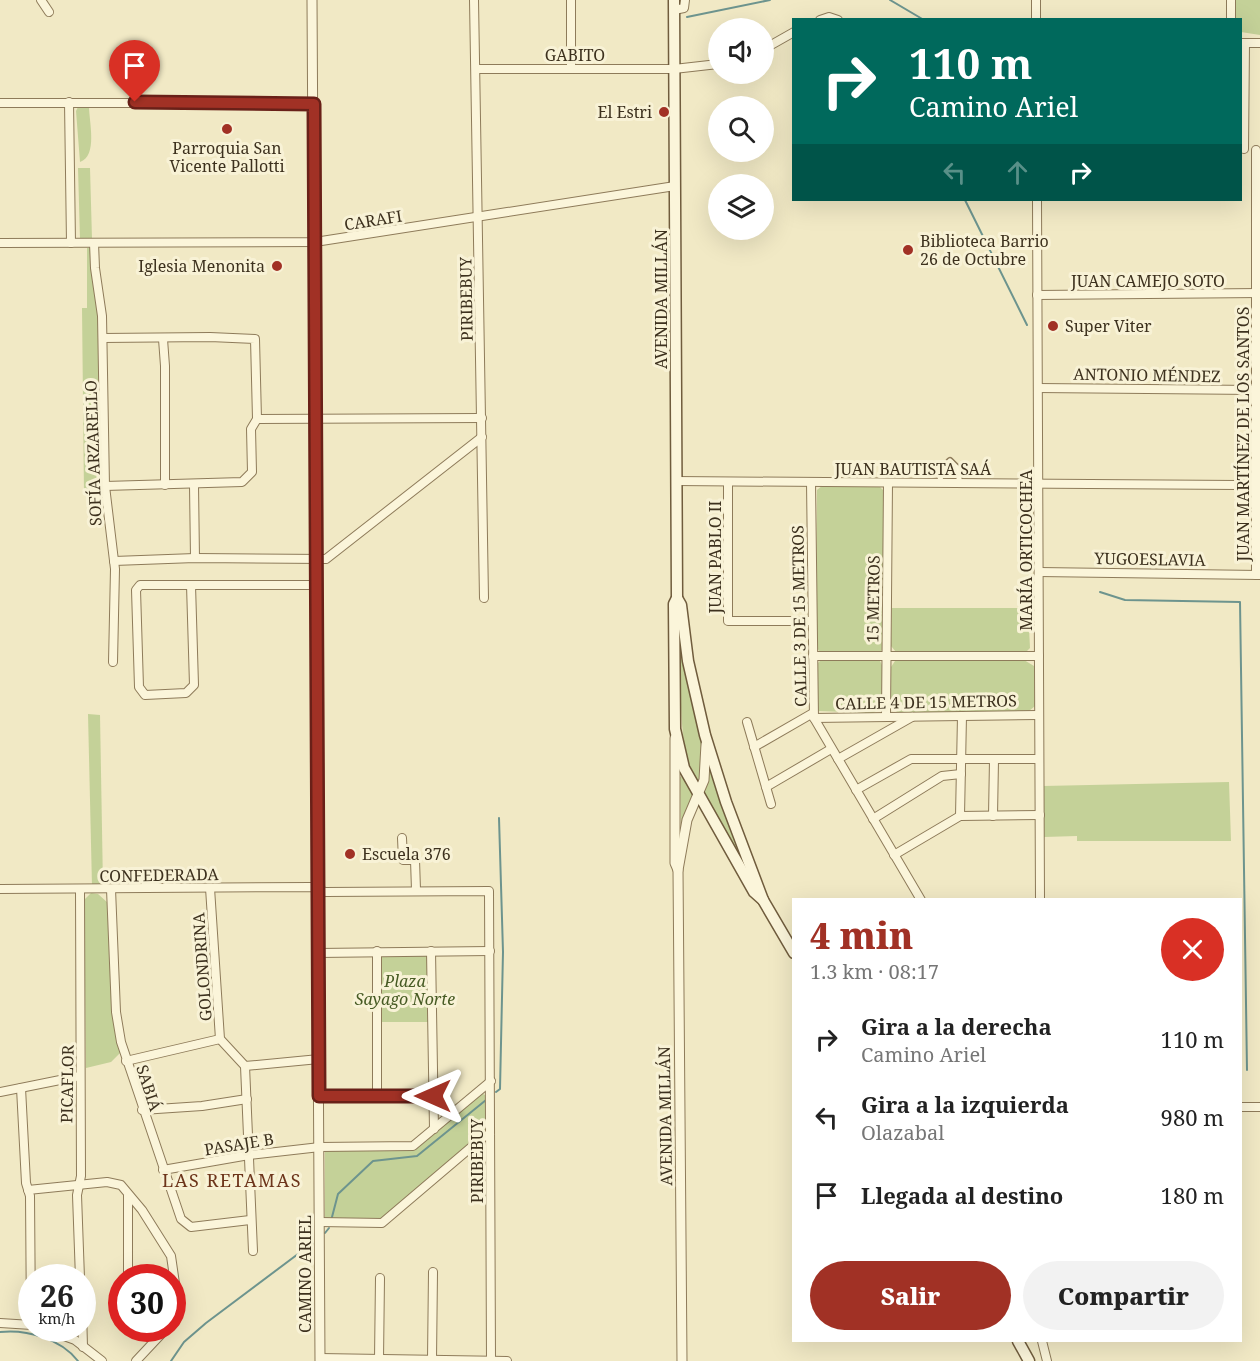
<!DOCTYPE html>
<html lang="es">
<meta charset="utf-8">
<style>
:root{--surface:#fff;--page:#f2f2f2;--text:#222;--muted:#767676;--accent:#a13125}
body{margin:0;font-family:"Noto Serif",serif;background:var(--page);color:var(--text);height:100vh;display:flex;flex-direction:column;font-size:22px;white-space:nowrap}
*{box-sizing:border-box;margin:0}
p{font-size:20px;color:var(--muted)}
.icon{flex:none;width:33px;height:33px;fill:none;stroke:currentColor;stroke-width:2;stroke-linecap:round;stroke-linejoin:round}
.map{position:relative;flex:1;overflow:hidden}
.details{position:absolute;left:792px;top:898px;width:450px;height:444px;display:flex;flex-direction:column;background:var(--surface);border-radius:0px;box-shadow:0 6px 24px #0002}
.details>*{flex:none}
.banner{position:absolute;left:792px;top:18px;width:450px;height:183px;border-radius:0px;box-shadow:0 6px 24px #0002;background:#00695c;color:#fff;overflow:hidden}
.tools{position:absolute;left:708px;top:18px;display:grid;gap:12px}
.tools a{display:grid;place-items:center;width:66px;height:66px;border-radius:50%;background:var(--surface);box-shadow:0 6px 24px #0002;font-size:30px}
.speed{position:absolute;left:18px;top:1264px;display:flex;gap:12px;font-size:30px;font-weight:700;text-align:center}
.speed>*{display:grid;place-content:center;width:78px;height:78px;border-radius:50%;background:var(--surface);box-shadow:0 6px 24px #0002;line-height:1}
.speed small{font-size:15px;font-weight:400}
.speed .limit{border:9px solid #d22;background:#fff;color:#111}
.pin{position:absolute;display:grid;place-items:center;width:51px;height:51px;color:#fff;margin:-62px -26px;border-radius:50% 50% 50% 0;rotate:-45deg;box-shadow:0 0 6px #0007}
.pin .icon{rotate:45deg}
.me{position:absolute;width:66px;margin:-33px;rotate:270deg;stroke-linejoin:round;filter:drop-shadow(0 0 4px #0008)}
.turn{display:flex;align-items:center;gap:21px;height:126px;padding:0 18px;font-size:27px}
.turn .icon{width:78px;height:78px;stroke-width:2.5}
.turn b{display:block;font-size:42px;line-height:51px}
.lanes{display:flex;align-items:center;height:57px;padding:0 18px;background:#0003;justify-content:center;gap:30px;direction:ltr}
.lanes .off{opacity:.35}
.round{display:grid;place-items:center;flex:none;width:63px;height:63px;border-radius:32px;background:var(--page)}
.summary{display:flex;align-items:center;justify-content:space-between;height:102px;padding:0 18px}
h1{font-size:36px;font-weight:800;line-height:45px;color:var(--accent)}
.button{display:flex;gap:12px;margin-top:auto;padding:12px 18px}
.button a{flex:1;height:69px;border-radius:36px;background:var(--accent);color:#fff;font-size:24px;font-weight:800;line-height:69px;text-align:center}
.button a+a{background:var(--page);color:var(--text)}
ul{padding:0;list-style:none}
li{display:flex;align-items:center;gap:18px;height:78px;padding:0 18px}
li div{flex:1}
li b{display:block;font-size:22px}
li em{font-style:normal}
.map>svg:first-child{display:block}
.green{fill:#c4d198}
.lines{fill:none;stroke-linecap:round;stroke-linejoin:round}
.stream{stroke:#6d948e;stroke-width:2}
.pedestrian-casing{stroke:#8e7b5a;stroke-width:8}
.minor-casing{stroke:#8e7b5a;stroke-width:10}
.tertiary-casing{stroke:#8e7b5a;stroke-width:11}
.secondary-casing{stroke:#705c3d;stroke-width:13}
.pedestrian{stroke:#fbf5da;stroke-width:5}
.minor{stroke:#fbf5da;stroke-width:8}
.tertiary{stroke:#fbf5da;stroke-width:9}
.secondary{stroke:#fbf5da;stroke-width:10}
.route-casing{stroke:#692018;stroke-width:15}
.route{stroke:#a13125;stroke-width:10}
.poi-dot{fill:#a13125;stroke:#f8f2d6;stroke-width:2}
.labels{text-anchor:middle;stroke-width:6;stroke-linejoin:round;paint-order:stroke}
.street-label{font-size:16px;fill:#3d311e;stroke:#f8f2d6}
.poi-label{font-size:16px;fill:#3d311e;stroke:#f8f2d6;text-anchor:start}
.park-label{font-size:16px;font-style:italic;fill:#475b24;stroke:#f8f2d6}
.neighbourhood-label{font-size:18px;letter-spacing:1.5px;fill:#6d351b;stroke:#f8f2d6}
</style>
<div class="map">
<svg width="1260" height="1361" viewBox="0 0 1260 1361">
<rect width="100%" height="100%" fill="#f1e9c5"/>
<g class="green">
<path d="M 1234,0 L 1260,0 L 1260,35 L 1241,32 L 1240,20 L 1234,19 Z"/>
<path d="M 89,106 C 89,122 98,156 80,162 L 76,111 L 78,107 Z"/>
<path d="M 78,168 L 90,168 L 92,239 L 80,239 Z"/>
<path d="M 92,247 L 100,310 L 102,495 L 84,494 L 82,308 L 87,308 L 87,248 Z"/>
<path d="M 823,485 L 879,486 L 884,491 L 883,649 L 880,652 L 822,654 L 816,647 L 817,490 Z"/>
<path d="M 892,608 L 1028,608 L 1030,648 L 1027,651 L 896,652 L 891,646 Z"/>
<path d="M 680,641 L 703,751 L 698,788 C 676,743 682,690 680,641 Z"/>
<path d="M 821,660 L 880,661 L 883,667 L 882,708 L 873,713 L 818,711 L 816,707 L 815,666 Z"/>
<path d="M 1024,660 L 1034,666 L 1035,706 L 1029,711 L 898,713 L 890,705 L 891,667 L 895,661 Z"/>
<path d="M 88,714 L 100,715 L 103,886 L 92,886 Z"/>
<path d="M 709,760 L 755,885 L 702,794 L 708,781 Z"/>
<path d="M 684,776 L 695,795 L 681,829 L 680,777 Z"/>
<path d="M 1229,782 L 1231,841 L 1077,841 L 1077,836 L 1044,837 L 1043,786 Z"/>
<path d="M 91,893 L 98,894 L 108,903 L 115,1025 L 120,1053 L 111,1062 L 86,1068 L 84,900 Z"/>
<path d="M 381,956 L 427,956 L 429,958 L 430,1022 L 380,1022 Z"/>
<path d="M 482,1093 L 486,1096 L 485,1131 L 382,1219 L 328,1219 L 325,1217 L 325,1151 L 409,1150 Z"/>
</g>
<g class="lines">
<g class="stream">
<path d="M 890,0 L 924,20"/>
<path d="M 687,17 L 770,0"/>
<path d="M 965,200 L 1027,325"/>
<path d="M 1100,592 L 1125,600 L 1240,602 L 1247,1070"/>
<path d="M 496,1092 L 500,1089 L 503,952 L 499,818"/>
<path d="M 332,1217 L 338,1194 L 373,1161 L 417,1156 L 486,1100"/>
<path d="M 325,1233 L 329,1228"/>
<path d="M 0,1332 C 27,1329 61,1339 78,1361"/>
<path d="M 171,1361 L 184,1342 L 206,1323 L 314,1242"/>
</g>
<defs>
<path id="pedestrian" d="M 940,483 L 941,471 L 950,461 L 959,470 L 959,483"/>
<g id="minor">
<path d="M 41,0 L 49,12"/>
<path d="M 474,0 L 484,598"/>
<path d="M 1036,0 L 1036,20"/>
<path d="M 1231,0 L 1231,20"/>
<path d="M 674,10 L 684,8 L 685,0"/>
<path d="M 820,20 L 829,17 L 838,20"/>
<path d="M 1242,43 L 1260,43"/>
<path d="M 764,49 L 794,32"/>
<path d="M 476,69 L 674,69 L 718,64"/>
<path d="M 571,69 L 571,0"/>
<path d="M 69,102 L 71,243"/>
<path d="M 0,103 L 313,103"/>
<path d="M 1244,149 L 1245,43"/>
<path d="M 1256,150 L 1256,575"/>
<path d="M 1037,200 L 1040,900"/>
<path d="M 0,243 L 315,242 L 675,186"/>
<path d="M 94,243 L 95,268 L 102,316 L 105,486 L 115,569 L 113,662"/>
<path d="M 1037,295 L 1260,293"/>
<path d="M 103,338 L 210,337 L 255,339 L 257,419 L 251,429 L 252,472 L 242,482 L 105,486"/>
<path d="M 163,339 L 165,366 L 165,485"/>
<path d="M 1038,388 L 1256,390"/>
<path d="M 257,419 L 482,418"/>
<path d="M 676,481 L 1238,485 L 1260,480"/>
<path d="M 728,482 L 728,621 L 812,621"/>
<path d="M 811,482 L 814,718 L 921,900"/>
<path d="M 194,485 L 195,558"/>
<path d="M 114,561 L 195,558 L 326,559 L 482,437"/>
<path d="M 1039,572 L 1259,575"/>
<path d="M 191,585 L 194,685 L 186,693 L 145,695 L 139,687 L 136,590 L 140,585 L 317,585"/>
<path d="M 813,656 L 1039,656"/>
<path d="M 886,715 L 888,483"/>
<path d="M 814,718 L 1038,715"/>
<path d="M 747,722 L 771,804"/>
<path d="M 754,747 L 813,713"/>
<path d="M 838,759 L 912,717"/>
<path d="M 766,787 L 831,749"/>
<path d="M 856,790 L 911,759 L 1039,759"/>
<path d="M 960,816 L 962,716"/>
<path d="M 993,816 L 994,760"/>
<path d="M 873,819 L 942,776 L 961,774"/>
<path d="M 402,838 L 403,860 L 415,860 L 416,890"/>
<path d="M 894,855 L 960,816 L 1040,815"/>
<path d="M 210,888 L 220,1039 L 245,1066 L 253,1251"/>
<path d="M 0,889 L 312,887 L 325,892 L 489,891 L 491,1359"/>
<path d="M 111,889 L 116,1012 L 121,1042 L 181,1219 L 191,1227 L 250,1220"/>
<path d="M 377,951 L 377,1096"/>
<path d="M 431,951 L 434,1129"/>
<path d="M 318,953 L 490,951"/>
<path d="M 126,1061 L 220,1039"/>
<path d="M 245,1066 L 319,1059"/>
<path d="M 21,1088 L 26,1183 L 30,1196 L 31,1324"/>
<path d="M 0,1092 L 80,1076"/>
<path d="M 319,1096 L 433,1096"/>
<path d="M 1240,1107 L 1260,1107"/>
<path d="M 142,1110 L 202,1106 L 247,1099"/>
<path d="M 163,1170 L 249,1155 L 320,1147 L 413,1146 L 491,1081"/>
<path d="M 28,1190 L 107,1182 L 121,1185 L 142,1210 L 171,1256 L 179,1311 L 172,1320"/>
<path d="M 320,1222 L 382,1223 L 482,1138 L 490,1134"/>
<path d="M 80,1278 L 77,1195 L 81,1176 L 80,889"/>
<path d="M 128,1278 L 128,1195"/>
<path d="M 82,1309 L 83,1347"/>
<path d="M 0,1323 L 32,1325"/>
<path d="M 45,1329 L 75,1340 L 102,1361"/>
<path d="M 1042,1341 L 1047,1361"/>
<path d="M 320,1358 L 507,1361"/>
<path d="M 379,1359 L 380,1278"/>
<path d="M 432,1359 L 433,1272"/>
<path d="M 136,1361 L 166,1329"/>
</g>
<g id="tertiary">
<path d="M 312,0 L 320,1361"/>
<path d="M 675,738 L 675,863 L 678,870"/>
<path d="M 682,1361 L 678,870 L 687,820 L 704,780 L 706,744"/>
</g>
<g id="secondary">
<path d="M 674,0 L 677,598 L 674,604 L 675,729 L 684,768 L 754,892 L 763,900 L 794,953"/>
<path d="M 677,598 L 681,605 L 688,661 L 705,735 L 726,802 L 763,900"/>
<path d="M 1018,1341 L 1029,1361"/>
</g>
</defs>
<use href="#pedestrian" class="pedestrian-casing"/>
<use href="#minor" class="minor-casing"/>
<use href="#tertiary" class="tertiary-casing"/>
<use href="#secondary" class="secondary-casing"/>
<use href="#pedestrian" class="pedestrian"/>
<use href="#minor" class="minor"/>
<use href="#tertiary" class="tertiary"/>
<use href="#secondary" class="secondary"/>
</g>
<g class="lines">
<defs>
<path id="route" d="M 135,102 L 314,104 L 319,1096 L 433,1096"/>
</defs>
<use href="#route" class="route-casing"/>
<use href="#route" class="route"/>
</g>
<g class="poi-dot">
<circle cx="664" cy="112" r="6"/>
<circle cx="227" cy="129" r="6"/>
<circle cx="908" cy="250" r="6"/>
<circle cx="277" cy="266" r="6"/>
<circle cx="1053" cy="326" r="6"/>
<circle cx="350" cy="854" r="6"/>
</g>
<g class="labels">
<g class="street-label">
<text x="575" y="61">GABITO</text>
<text transform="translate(373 220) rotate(-9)" y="6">CARAFI</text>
<text x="1148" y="287">JUAN CAMEJO SOTO</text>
<text transform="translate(466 299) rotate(-91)" y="6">PIRIBEBUY</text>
<text transform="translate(661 299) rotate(-90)" y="6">AVENIDA MILLÁN</text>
<text transform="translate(1147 375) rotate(1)" y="6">ANTONIO MÉNDEZ</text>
<text transform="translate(1243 434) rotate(-90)" y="6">JUAN MARTÍNEZ DE LOS SANTOS</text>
<text transform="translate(93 453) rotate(-92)" y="6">SOFÍA ARZARELLO</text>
<text x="913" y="475">JUAN BAUTISTA SAÁ</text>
<text transform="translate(1026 550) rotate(-90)" y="6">MARÍA ORTICOCHEA</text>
<text transform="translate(715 557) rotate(-90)" y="6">JUAN PABLO II</text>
<text transform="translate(1150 559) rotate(1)" y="6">YUGOESLAVIA</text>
<text transform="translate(873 599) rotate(-89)" y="6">15 METROS</text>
<text transform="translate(799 616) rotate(-91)" y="6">CALLE 3 DE 15 METROS</text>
<text transform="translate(926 702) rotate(-1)" y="6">CALLE 4 DE 15 METROS</text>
<text transform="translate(159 875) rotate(-1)" y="6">CONFEDERADA</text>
<text transform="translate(202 967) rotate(-94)" y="6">GOLONDRINA</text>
<text transform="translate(67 1084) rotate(-89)" y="6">PICAFLOR</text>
<text transform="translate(149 1088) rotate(72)" y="6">SABIÁ</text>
<text transform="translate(665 1116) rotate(-91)" y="6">AVENIDA MILLÁN</text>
<text transform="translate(239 1144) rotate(-9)" y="6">PASAJE B</text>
<text transform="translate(477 1161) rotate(-90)" y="6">PIRIBEBUY</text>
<text transform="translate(305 1274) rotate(-90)" y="6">CAMINO ARIEL</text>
</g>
<g class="poi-label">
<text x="652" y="118" text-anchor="end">El Estri</text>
<text x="227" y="154" text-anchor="middle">Parroquia San<tspan x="227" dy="18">Vicente Pallotti</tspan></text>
<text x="920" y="247">Biblioteca Barrio<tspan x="920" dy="18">26 de Octubre</tspan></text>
<text x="265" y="272" text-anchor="end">Iglesia Menonita</text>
<text x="1065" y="332">Super Viter</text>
<text x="362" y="860">Escuela 376</text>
</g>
<g class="park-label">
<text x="405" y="987">Plaza<tspan x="405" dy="18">Sayago Norte</tspan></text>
</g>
<g class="neighbourhood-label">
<text x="232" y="1187">LAS RETAMAS</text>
</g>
</g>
</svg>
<div class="tools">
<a><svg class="icon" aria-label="sound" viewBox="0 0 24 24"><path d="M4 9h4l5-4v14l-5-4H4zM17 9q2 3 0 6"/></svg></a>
<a><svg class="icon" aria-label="search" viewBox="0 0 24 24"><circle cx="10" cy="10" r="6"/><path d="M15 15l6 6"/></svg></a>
<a><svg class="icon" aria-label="layers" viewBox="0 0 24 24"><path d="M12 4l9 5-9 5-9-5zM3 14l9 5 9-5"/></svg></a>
</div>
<div class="speed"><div>26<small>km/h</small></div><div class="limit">30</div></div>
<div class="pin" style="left:135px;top:102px;background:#d93025"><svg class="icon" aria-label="arrive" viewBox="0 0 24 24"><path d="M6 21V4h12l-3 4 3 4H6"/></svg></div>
<svg class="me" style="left:433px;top:1096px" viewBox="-20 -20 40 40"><path d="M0-17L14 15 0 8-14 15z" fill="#a13125" stroke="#fff" stroke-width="4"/></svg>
<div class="banner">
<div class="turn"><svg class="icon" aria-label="right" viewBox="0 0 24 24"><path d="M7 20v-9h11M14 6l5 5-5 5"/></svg><div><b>110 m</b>Camino Ariel</div></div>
<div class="lanes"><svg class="icon off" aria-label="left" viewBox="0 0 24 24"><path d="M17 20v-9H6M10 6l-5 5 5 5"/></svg><svg class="icon off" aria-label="ahead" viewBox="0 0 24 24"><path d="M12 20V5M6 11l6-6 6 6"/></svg><svg class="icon" aria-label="right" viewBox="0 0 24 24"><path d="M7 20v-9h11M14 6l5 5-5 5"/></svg></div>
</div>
<section class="details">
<div class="summary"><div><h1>4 min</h1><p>1.3 km · 08:17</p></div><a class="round" style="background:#d93025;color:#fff"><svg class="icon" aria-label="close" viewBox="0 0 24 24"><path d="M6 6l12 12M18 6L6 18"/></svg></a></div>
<ul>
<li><svg class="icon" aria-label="right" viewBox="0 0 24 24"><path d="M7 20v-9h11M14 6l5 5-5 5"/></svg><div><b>Gira a la derecha</b><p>Camino Ariel</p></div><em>110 m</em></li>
<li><svg class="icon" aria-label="left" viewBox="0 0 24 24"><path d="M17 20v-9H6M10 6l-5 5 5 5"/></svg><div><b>Gira a la izquierda</b><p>Olazabal</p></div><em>980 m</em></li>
<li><svg class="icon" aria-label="arrive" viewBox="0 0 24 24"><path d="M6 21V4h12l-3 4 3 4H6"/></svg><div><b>Llegada al destino</b></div><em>180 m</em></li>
</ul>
<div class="button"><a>Salir</a><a>Compartir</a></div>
</section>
</div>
